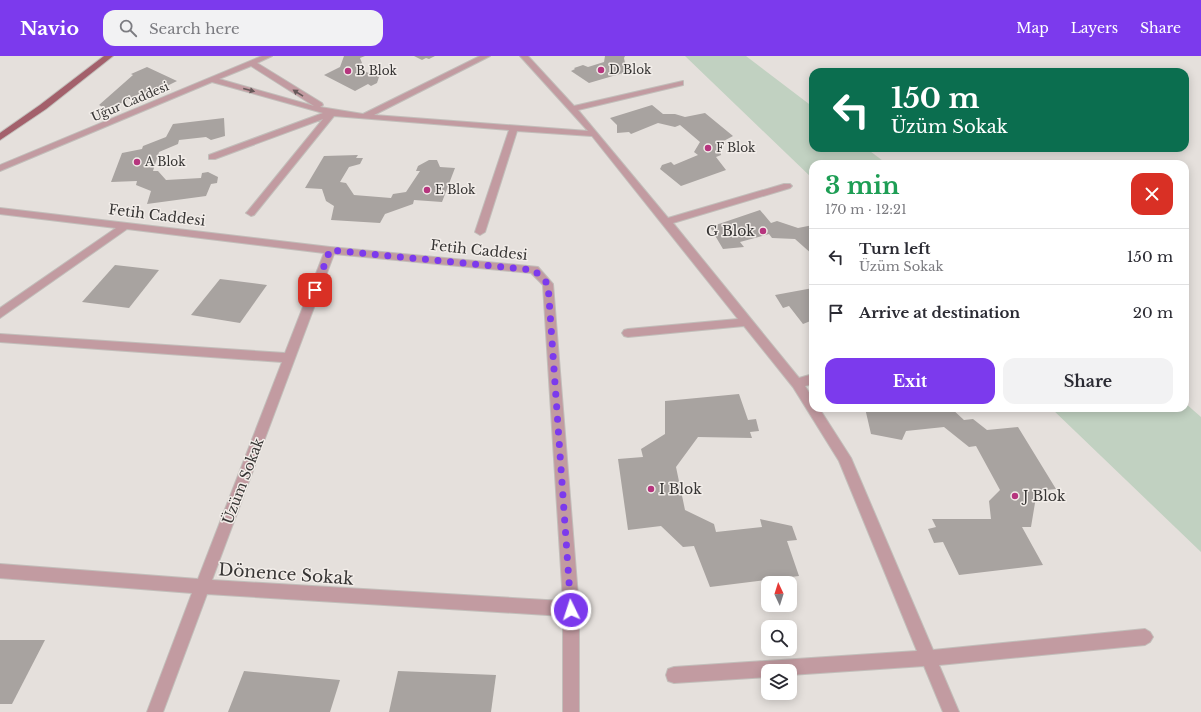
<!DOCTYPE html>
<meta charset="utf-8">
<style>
:root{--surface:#fff;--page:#f2f2f3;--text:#2b2b33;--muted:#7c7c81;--line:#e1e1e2;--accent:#7c3aed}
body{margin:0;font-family:"Libre Baskerville",serif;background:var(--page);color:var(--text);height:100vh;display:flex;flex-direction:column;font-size:15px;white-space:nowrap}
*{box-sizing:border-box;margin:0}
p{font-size:13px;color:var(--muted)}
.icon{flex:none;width:22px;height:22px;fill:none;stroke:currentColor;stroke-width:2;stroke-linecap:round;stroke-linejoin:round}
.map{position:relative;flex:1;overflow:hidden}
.drawer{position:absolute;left:809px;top:104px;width:380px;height:252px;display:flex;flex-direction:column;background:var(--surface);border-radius:12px;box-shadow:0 2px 10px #0003}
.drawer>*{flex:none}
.guide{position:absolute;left:809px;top:12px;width:380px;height:84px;border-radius:12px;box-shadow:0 2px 10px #0003;background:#0b6e4f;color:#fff;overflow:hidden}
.needle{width:26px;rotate:356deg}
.tools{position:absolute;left:761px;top:520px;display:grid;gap:8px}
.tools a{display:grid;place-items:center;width:36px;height:36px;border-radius:8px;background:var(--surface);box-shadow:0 2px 10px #0003;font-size:20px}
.pin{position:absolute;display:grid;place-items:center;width:34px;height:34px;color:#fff;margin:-17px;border-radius:8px;box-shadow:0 2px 6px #0006}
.me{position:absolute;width:44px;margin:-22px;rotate:356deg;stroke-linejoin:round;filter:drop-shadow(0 0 3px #0008)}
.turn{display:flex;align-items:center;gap:14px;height:84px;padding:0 16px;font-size:18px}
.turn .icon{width:52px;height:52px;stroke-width:2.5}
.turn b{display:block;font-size:28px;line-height:34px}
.round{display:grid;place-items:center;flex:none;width:42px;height:42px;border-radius:12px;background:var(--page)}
.summary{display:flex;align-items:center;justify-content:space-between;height:68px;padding:0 16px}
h1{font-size:24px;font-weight:700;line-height:30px;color:#1e9e55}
.primary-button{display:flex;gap:8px;margin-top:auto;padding:8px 16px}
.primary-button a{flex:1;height:46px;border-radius:12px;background:var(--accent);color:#fff;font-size:16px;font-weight:700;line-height:46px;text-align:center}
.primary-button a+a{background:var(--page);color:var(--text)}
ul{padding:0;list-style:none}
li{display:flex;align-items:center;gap:12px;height:56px;padding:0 16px;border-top:1px solid var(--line)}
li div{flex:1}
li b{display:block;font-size:15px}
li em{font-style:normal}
header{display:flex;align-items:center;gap:24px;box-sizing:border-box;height:56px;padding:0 20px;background:var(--accent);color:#fff}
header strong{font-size:19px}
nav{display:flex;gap:22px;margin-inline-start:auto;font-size:14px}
.search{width:280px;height:36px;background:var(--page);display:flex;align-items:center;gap:10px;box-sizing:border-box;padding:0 14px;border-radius:12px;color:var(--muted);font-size:15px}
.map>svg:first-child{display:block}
.green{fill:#c1d1c1}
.building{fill:#a8a3a0}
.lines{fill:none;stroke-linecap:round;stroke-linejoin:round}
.minor-casing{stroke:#c2beba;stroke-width:2}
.major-casing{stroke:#c2beba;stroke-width:2}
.minor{fill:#c29ba1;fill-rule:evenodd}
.major{fill:#a3606b;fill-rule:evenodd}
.oneway{fill:#68595a}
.route{stroke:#7c3aed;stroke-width:7;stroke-dasharray:0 12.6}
.poi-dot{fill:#b6357e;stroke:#f2ede9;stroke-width:1.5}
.labels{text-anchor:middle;stroke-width:3;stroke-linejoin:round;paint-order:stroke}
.far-poi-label{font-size:12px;fill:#373534;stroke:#f2ede9;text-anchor:start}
.far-street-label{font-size:12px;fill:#373534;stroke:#f2ede9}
.street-label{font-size:14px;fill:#373534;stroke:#f2ede9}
.poi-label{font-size:14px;fill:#373534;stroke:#f2ede9;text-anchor:start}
.near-street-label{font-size:17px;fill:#373534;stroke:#f2ede9}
</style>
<header>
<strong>Navio</strong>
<div class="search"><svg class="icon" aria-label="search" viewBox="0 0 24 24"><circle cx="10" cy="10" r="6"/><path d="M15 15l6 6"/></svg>Search here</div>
<nav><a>Map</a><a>Layers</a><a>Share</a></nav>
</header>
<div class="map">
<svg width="1201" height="656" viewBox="0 0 1201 656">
<rect width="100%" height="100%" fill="#e5e0dc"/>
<g class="green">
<path d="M 685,0 L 746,0 L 813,51 L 813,92 L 866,92 L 887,108 L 813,108 L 813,123 Z"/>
<path d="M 1185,347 L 1201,361 L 1201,496 L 1051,352 L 1185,352 Z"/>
</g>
<g class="building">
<path d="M 344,0 L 365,0 L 360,2 L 362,7 L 356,12 L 379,21 L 377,27 L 371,30 L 368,28 L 355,35 L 324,19 L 340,11 Z"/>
<path d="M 414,0 L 435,0 L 429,3 L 426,2 L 422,4 Z"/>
<path d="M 605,0 L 625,0 L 624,2 L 625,7 L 622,8 L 630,15 L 589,27 L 571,15 L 575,13 L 574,12 L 583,9 L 588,11 L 604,6 Z"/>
<path d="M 147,11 L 177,25 L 151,38 L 141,37 L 108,54 L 99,49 L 133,19 L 131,18 Z"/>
<path d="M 652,49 L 663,58 L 675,58 L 685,61 L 705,57 L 733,80 L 720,87 L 721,99 L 716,101 L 726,114 L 681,130 L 660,113 L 662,109 L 671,106 L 674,109 L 698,99 L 694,96 L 700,86 L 680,69 L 675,71 L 658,67 L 631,78 L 629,76 L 617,77 L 617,69 L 610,62 Z"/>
<path d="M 224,62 L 225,80 L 211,84 L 206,81 L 179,84 L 178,88 L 159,96 L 153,115 L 158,115 L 166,124 L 201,122 L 202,117 L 208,116 L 218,121 L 217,127 L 211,128 L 206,140 L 147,148 L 151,135 L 136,129 L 137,125 L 111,126 L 122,97 L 142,93 L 143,90 L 166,81 L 173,68 Z"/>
<path d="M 358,99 L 356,102 L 363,102 L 360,108 L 349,111 L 340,126 L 346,127 L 354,139 L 391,142 L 393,138 L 406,136 L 420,115 L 416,115 L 418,110 L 429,104 L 437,104 L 440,111 L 455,112 L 442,146 L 414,144 L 413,148 L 385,158 L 380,167 L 331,164 L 334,150 L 326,145 L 322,133 L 305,132 L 324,100 Z"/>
<path d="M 760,154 L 771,167 L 777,165 L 798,172 L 813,169 L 813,199 L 795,183 L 772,182 L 769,178 L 740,186 L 744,191 L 723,193 L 710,171 Z"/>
<path d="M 115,209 L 159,214 L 129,252 L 82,246 Z"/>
<path d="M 220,223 L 267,229 L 240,267 L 191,259 Z"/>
<path d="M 813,232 L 813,264 L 803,268 L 789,250 L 783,252 L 775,239 Z"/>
<path d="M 739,338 L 748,364 L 756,363 L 759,375 L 750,376 L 752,382 L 698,381 L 676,411 L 685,454 L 714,468 L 716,476 L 762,471 L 760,463 L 792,470 L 797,484 L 787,485 L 799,520 L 710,531 L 694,490 L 683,491 L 661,470 L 628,474 L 618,403 L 643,401 L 641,393 L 665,378 L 665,345 Z"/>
<path d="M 865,352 L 951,352 L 964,364 L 973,363 L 987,374 L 1018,371 L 1056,433 L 1037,435 L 1031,471 L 1022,471 L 1043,509 L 959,519 L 943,486 L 934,487 L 928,473 L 936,471 L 932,463 L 991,463 L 989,445 L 1000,434 L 976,390 L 969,391 L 944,371 L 906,375 L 902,384 L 871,378 Z"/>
<path d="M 0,584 L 45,584 L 12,648 L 0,648 Z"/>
<path d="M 244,615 L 340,624 L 330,656 L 228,656 Z"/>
<path d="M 398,615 L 496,619 L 491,656 L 389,656 Z"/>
</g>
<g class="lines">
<defs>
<g id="minor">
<path d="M 262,0 L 272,0 L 257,7 L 322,47 L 323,49 L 320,51 L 363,58 L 480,0 L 490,0 L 374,59 L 588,75 L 520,0 L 528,0 L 574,50 L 683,25 L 683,29 L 578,54 L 668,162 L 784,128 L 790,128 L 792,130 L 790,132 L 673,167 L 799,322 L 813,318 L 813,328 L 805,330 L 813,343 L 813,352 L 819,352 L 851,402 L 933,594 L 1145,573 L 1150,576 L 1153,581 L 1150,586 L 1145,589 L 939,609 L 959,656 L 943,656 L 924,610 L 790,619 L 790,615 L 768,615 L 768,621 L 674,627 L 668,625 L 666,619 L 668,613 L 674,611 L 917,595 L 839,405 L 793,331 L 744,270 L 628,281 L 624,280 L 622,277 L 624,274 L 628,273 L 738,263 L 592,80 L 517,75 L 485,176 L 480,179 L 475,176 L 509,74 L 334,60 L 254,159 L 251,160 L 246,157 L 248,155 L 323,63 L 215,103 L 209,103 L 209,99 L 323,57 L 212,26 L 0,115 L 0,109 ZM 251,10 L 314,50 L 219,23 Z"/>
<path d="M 0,152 L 330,191 L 538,211 L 553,228 L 579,553 L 579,656 L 563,656 L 563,560 L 207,538 L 163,656 L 147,656 L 192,537 L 0,522 L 0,508 L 198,523 L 282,306 L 0,286 L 0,278 L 285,297 L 324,197 L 127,173 L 0,262 L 0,252 L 116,172 L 0,158 ZM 334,198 L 531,217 L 543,229 L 563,545 L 212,524 Z"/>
</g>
<path id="major" d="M 104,0 L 113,0 L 46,53 L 0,84 L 0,77 L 40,49 Z"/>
</defs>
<use href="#minor" class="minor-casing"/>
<use href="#major" class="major-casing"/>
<use href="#minor" class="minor"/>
<use href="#major" class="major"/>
</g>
<defs><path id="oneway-solid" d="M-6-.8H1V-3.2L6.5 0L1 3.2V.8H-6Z"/></defs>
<g class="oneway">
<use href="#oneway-solid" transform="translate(249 34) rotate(15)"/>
<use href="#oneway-solid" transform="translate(298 37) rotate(-148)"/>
</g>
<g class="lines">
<path class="route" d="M 315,234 L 330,194 L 534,214 L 548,228 L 571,554"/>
</g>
<g class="poi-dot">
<circle cx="601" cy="14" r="4"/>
<circle cx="348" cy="15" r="4"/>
<circle cx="708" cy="92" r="4"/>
<circle cx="137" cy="106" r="4"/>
<circle cx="427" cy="134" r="4"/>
<circle cx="763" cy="175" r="4"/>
<circle cx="651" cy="433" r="4"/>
<circle cx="1015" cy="440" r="4"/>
</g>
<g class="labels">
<g class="far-poi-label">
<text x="609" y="18">D Blok</text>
<text x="356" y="19">B Blok</text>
<text x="716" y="96">F Blok</text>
<text x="145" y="110">A Blok</text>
<text x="435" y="138">E Blok</text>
</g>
<g class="far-street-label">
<text transform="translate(130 46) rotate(-23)" y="4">Uğur Caddesi</text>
</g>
<g class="street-label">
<text transform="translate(157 159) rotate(7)" y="5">Fetih Caddesi</text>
<text transform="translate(479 194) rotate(6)" y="5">Fetih Caddesi</text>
<text transform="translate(243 425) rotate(-69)" y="5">Üzüm Sokak</text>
</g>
<g class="poi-label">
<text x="755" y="180" text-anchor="end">G Blok</text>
<text x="659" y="438">I Blok</text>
<text x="1023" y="445">J Blok</text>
</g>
<g class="near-street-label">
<text transform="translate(286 518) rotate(4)" y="6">Dönence Sokak</text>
</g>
</g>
</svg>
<div class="tools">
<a><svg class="needle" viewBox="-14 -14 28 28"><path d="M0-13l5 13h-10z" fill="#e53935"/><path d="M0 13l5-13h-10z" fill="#7c7c81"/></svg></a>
<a><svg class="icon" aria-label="search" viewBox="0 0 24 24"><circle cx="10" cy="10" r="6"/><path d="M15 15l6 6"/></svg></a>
<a><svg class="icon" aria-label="layers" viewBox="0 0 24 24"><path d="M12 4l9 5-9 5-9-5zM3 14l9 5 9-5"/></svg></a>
</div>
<div class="pin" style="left:315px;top:234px;background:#d93025"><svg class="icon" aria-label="arrive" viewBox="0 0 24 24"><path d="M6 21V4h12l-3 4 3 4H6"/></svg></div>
<svg class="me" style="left:571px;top:554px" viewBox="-20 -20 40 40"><circle r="17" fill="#7c3aed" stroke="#fff" stroke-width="3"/><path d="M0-11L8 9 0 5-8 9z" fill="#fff"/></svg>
<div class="guide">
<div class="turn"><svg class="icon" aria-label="left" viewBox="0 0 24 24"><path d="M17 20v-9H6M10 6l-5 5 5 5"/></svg><div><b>150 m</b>Üzüm Sokak</div></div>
</div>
<section class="drawer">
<div class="summary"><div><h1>3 min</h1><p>170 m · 12:21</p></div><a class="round" style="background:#d93025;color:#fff"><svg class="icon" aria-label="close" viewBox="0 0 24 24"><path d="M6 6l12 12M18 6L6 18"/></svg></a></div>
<ul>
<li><svg class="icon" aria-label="left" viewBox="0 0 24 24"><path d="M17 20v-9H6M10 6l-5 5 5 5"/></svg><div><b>Turn left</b><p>Üzüm Sokak</p></div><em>150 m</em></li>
<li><svg class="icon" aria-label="arrive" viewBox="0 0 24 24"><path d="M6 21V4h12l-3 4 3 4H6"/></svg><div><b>Arrive at destination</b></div><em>20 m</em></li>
</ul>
<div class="primary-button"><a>Exit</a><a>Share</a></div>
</section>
</div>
